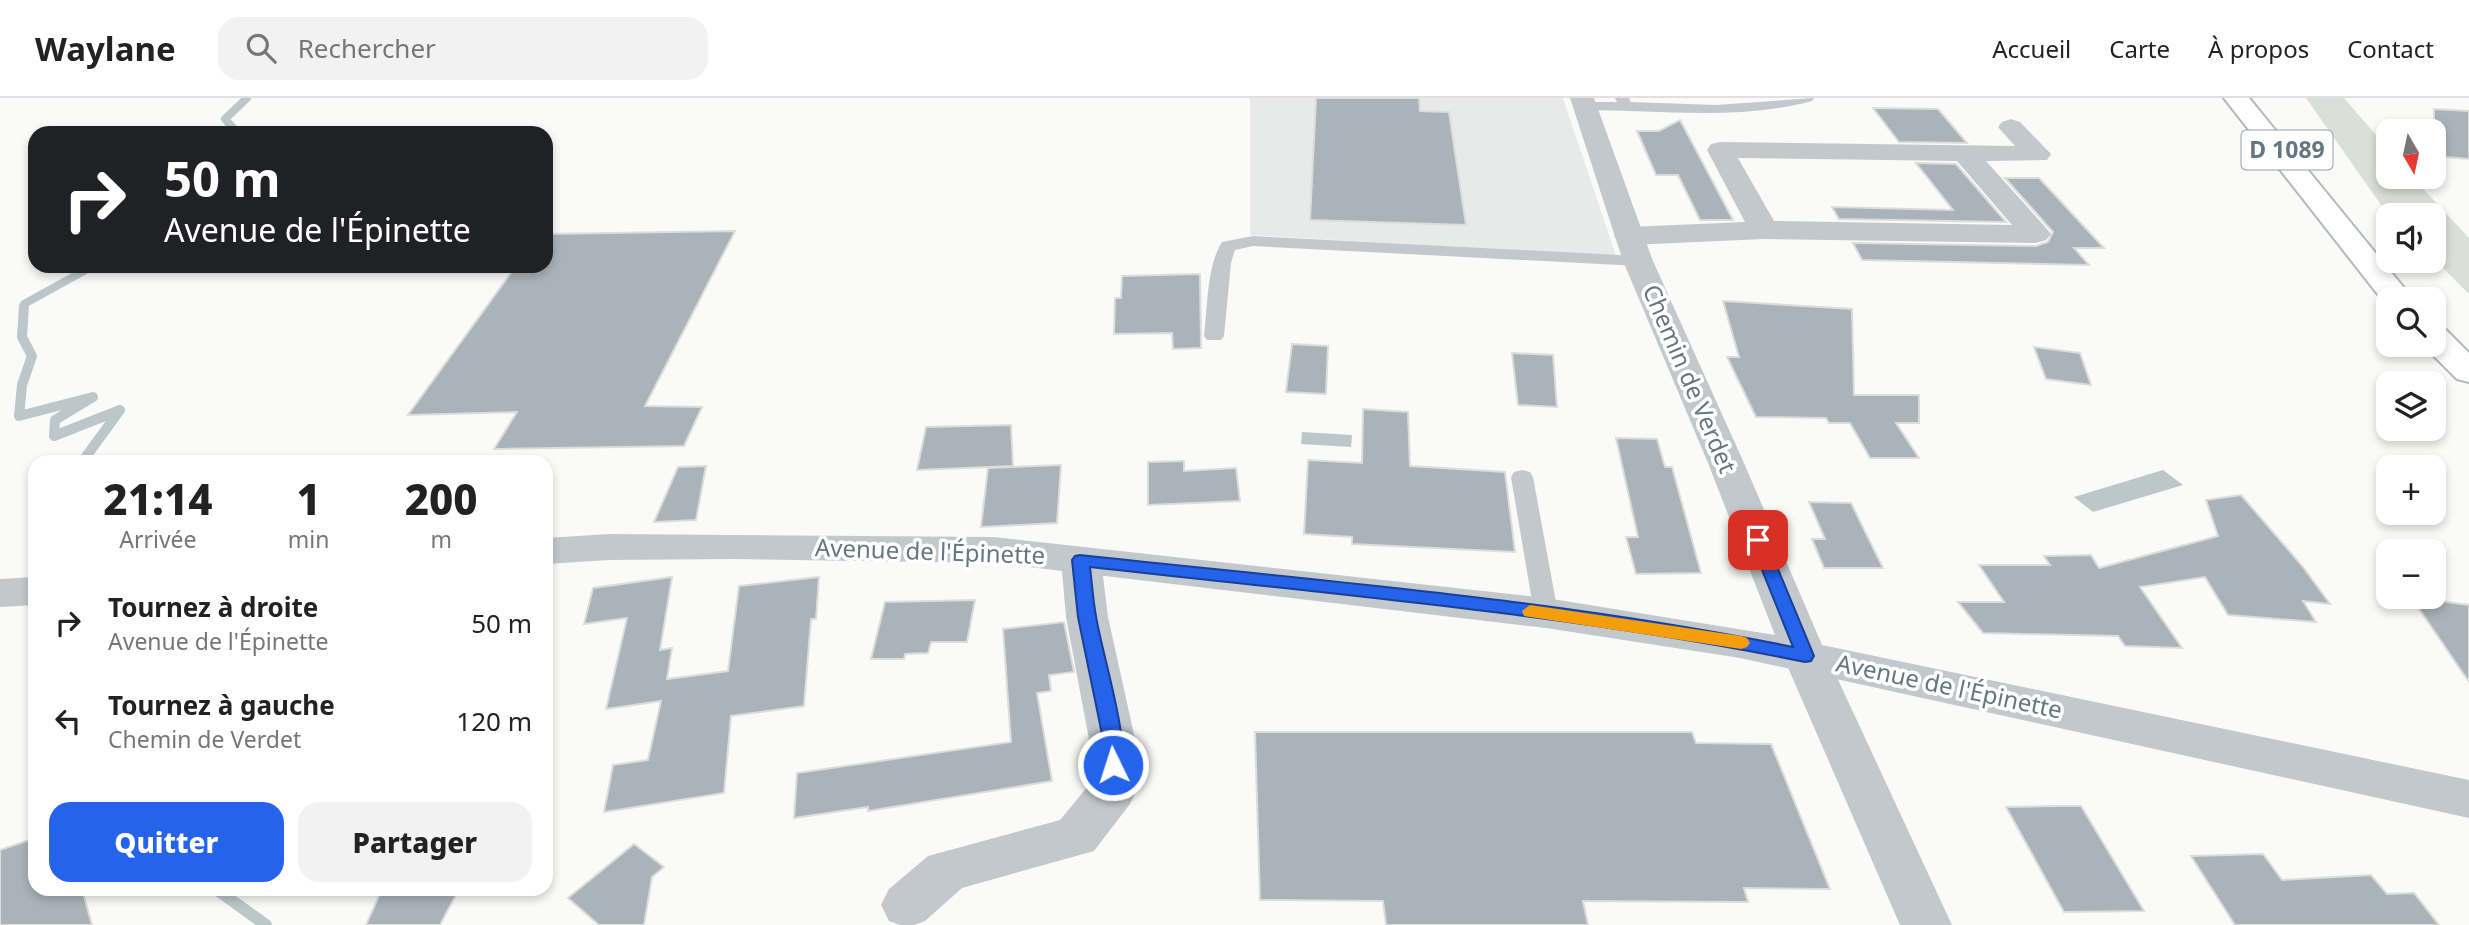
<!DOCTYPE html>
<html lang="fr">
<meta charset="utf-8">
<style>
:root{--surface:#fff;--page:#f2f2f2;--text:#222;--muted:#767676;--line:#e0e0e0;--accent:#2563eb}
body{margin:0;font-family:"Noto Sans",sans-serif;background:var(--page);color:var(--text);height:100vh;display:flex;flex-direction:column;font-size:26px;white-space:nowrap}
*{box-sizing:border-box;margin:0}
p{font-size:23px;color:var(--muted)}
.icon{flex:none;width:38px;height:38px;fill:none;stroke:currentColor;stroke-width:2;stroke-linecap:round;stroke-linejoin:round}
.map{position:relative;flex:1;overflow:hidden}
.panel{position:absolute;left:28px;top:357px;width:525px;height:441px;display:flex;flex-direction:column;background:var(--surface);border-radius:21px;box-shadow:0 4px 10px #0003}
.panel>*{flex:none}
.top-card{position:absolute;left:28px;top:28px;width:525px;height:147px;border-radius:21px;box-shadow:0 4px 10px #0003;background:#202124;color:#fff;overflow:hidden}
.needle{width:46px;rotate:171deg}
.controls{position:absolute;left:2376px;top:21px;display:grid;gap:14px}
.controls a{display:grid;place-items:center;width:70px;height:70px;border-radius:14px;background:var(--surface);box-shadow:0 4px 10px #0003;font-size:35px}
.pin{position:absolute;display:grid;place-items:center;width:60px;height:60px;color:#fff;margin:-30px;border-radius:14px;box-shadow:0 4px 10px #0006}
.me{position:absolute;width:77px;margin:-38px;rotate:356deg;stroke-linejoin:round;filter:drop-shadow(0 0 5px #0008)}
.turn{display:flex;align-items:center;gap:24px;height:147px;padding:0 21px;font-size:32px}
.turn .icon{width:91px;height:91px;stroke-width:2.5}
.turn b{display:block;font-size:49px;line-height:60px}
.eta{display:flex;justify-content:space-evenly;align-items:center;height:119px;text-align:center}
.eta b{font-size:42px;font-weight:800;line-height:49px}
.button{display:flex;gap:14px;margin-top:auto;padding:14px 21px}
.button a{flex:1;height:80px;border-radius:21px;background:var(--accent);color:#fff;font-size:28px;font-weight:800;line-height:80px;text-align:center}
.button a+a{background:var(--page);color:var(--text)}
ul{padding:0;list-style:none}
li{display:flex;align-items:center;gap:21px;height:98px;padding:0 21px}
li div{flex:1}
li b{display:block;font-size:26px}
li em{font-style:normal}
header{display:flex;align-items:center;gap:42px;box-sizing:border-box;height:98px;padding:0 35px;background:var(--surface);border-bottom:2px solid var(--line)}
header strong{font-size:33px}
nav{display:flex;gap:38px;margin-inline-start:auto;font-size:24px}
.search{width:490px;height:63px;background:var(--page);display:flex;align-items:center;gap:18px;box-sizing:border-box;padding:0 24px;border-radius:21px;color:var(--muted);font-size:26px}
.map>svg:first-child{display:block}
.built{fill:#e8e9e9}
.green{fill:#dadfd7}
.water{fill:#bbc7cb}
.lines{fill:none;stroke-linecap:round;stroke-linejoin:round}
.stream-far2{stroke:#bbc7cb;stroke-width:8}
.stream-far1{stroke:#bbc7cb;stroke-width:10}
.stream{stroke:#bbc7cb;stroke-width:12}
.building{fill:#aab3b9;stroke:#dcdcda;stroke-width:2}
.trunk-casing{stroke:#b4b9bd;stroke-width:4}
.service{fill:#c3c8cc;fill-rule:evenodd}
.minor{fill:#c3c8cc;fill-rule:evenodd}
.tertiary{fill:#c3c8cc;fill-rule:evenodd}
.trunk{fill:#fff;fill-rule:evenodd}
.route{fill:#2563eb;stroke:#184099;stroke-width:2}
.slow{fill:#f59e0b}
.labels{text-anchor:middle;stroke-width:7;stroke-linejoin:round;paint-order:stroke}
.shield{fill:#fff;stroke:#939fa8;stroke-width:2}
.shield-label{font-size:23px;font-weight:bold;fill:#657683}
.street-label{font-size:24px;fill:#657683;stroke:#fff}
</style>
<header>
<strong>Waylane</strong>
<div class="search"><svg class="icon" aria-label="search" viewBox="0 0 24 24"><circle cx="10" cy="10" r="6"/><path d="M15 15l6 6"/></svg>Rechercher</div>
<nav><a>Accueil</a><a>Carte</a><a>À propos</a><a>Contact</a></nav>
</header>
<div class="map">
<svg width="2469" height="827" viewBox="0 0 2469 827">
<rect width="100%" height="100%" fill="#fafaf8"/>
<path class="built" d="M 1250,0 L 1563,0 L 1616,158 L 1250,137 Z"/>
<path class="green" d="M 2306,0 L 2344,0 L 2389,52 L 2389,79 L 2412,79 L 2469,140 L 2469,196 L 2434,161 L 2434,117 L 2391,117 L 2381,107 Z"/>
<g class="water">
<path d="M 1302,334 L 1352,337 L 1351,349 L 1301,346 Z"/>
<path d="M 2163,372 L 2183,387 L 2093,414 L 2074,399 Z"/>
</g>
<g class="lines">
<g class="stream-far2">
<path d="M 232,35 L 233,30 L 225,21 L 247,0"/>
<path d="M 24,210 L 24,206 L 93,168"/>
</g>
<path class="stream-far1" d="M 24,208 L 22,239 L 32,258 L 22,287 L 19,318 L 93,299 L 55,322 L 54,338 L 120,312 L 85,360 L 100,364"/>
<path class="stream" d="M 216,791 L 266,827"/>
</g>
<g class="building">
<path d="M 1316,0 L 1419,0 L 1420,13 L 1449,14 L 1466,127 L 1310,122 Z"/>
<path d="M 1873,10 L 1938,11 L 1967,45 L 1899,44 Z"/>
<path d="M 2434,11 L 2469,13 L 2469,61 L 2434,58 Z"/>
<path d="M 1680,22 L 1733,122 L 1700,122 L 1678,77 L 1656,77 L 1637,33 L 1659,33 Z"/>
<path d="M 1916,65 L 1956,66 L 2006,124 L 1839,121 L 1832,109 L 1953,112 Z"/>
<path d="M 2005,80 L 2039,80 L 2104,150 L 2074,150 L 2089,167 L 1862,162 L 1853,145 L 2036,148 L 2048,144 L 2053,134 Z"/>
<path d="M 735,133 L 645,308 L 702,309 L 684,348 L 494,351 L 517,314 L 408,317 L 516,168 L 546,168 L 546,136 Z"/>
<path d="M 1200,176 L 1201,250 L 1173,251 L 1172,235 L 1114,236 L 1115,200 L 1121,200 L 1122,178 Z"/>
<path d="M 1723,203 L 1852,211 L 1854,297 L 1919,297 L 1919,325 L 1896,325 L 1919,360 L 1870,360 L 1850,325 L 1829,325 L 1826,320 L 1756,319 L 1727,259 L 1739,259 Z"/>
<path d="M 1292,246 L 1328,248 L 1326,296 L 1286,294 Z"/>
<path d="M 2034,249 L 2080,255 L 2091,287 L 2046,281 Z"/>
<path d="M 1512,255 L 1553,257 L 1557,309 L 1518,307 Z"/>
<path d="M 1363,311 L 1408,314 L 1410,368 L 1505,374 L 1515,454 L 1352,446 L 1352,439 L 1304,436 L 1308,362 L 1362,365 Z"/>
<path d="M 1011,327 L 1013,368 L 917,372 L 926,329 Z"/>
<path d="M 1616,340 L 1657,341 L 1665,369 L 1672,369 L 1701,475 L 1636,476 L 1626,439 L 1638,439 Z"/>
<path d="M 1184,363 L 1184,373 L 1236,370 L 1240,403 L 1148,407 L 1148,364 Z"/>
<path d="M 1061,367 L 1057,425 L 981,429 L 988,370 Z"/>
<path d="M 706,368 L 696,422 L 654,424 L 678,369 Z"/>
<path d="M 2241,397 L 2303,469 L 2330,506 L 2303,503 L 2316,524 L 2228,517 L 2205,479 L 2140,489 L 2182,550 L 2125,548 L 2118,538 L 1983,535 L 1958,504 L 2004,504 L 1979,467 L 2050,467 L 2044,458 L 2091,457 L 2099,470 L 2218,438 L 2206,402 Z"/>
<path d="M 1809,404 L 1851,405 L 1883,470 L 1824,470 L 1812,441 L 1825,441 Z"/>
<path d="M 672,479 L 660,552 L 672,550 L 667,581 L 728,573 L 739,488 L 819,479 L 816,521 L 811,521 L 804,608 L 731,618 L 724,695 L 604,714 L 613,667 L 648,662 L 661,603 L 606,611 L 627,520 L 584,526 L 593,490 Z"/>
<path d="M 2411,499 L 2469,507 L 2469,584 Z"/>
<path d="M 975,502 L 967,544 L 931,544 L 928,555 L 905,556 L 904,561 L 871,561 L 885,504 Z"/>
<path d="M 1064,524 L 1074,574 L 1049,577 L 1051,593 L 1037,595 L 1052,683 L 868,713 L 868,709 L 794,720 L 797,675 L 1011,644 L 1003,531 Z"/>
<path d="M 1255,634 L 1692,634 L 1696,645 L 1771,646 L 1830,791 L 1744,790 L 1748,804 L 1583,803 L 1588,827 L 1386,827 L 1383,803 L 1260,802 Z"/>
<path d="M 2055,708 L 2081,708 L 2144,813 L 2064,814 L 2006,709 Z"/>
<path d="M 35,740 L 35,791 L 82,791 L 92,827 L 0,827 L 0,752 Z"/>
<path d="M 634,746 L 664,769 L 652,779 L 644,827 L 599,827 L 568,800 Z"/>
<path d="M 2263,756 L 2282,782 L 2371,777 L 2387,796 L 2414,795 L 2439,827 L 2235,827 L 2191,758 Z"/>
<path d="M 382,791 L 459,791 L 440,827 L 366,827 Z"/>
</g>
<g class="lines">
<defs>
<g id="trunk">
<path d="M 2224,0 L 2249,0 L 2413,201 L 2389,201 L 2387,208 Z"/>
<path d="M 2434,229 L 2446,232 L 2469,255 L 2469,284 L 2457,281 L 2423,247 L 2434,247 Z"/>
</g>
</defs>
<use href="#trunk" class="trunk-casing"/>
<g class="service">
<path d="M 1615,0 L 1629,0 L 1631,4 L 1716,7 L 1814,0 L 1812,3 C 1737,23 1660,12 1583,12 L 1576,8 L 1583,4 L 1617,4 Z"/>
<path d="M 1253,138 L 1638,158 L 1647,163 L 1638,168 L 1253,148 L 1235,152 L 1231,165 L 1224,238 L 1221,242 L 1207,242 L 1204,238 C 1208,209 1206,170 1222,144 Z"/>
<path d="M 1522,372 L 1530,374 L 1533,379 L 1558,515 L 1555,521 L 1546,524 L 1537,521 L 1534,515 L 1511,379 L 1514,374 Z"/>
</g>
<g class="minor">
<path d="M 2011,21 L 2020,24 L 2051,56 L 2047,62 L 1986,63 L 2046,130 L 2051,136 L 2046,142 L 2036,145 L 1764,141 L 1629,147 L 1619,144 L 1614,138 L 1619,132 L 1629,129 L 1745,124 L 1707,52 L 1711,46 L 1720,44 L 2015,48 L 1998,29 L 2002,24 ZM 1738,60 L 1957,63 L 2012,127 L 1774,123 Z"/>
<path d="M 1081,449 L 1095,452 L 1101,462 L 1108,519 L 1135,641 L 1137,692 L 1130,706 L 1094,753 L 962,790 L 925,823 L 914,827 L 900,827 L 889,823 L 881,807 L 889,791 L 928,758 L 1060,722 L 1089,687 L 1089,641 L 1066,519 L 1061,462 L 1067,452 Z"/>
<path d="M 1805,542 L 1820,547 L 1827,558 L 1952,827 L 1900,827 L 1783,558 L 1790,547 Z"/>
</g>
<g class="tertiary">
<path d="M 1570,0 L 1594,0 L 1653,163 L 1744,365 L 1822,547 L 2469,682 L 2469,720 L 1740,560 L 1546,530 L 994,465 L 734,461 L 609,462 L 546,466 L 546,440 L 609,436 L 994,439 L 1546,500 L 1775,537 L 1708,365 L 1623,163 Z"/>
<path d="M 35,479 L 35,507 L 0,509 L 0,481 Z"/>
</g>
<use href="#trunk" class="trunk"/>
</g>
<path class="route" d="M 1758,436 L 1766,442 L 1814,558 L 1811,563 L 1805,564 C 1570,516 1328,496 1090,469 C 1092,485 1093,502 1096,518 C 1100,548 1132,649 1120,672 L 1113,674 L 1106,672 L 1103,667 L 1103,641 L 1078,519 L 1072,462 L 1075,458 L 1080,457 C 1318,483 1558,501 1793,549 L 1750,442 Z"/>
<path class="slow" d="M 1530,507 L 1741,538 L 1747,540 L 1750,545 L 1747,549 L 1741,551 L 1524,518 L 1522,513 Z"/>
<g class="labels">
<rect class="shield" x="2241.5" y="32.5" width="91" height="39" rx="5"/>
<g class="shield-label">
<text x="2287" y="60">D 1089</text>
</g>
<g class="street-label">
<text transform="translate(1689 281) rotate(67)" y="8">Chemin de Verdet</text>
<text transform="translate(930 454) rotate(2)" y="8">Avenue de l'Épinette</text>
<text transform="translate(1949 589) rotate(12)" y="8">Avenue de l'Épinette</text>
</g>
</g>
</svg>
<div class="controls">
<a><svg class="needle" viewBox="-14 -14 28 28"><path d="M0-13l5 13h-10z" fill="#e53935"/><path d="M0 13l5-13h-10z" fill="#767676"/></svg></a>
<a><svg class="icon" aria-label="sound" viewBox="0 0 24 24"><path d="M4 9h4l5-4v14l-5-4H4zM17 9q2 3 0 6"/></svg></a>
<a><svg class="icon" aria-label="search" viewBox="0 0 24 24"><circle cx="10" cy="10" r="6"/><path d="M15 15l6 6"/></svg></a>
<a><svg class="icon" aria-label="layers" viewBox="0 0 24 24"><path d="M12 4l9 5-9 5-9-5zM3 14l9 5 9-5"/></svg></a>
<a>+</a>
<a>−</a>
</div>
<div class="pin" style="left:1758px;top:442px;background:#d93025"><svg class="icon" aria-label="arrive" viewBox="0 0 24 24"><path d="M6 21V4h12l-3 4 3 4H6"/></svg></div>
<svg class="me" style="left:1113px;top:667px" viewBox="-20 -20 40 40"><circle r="17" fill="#2563eb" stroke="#fff" stroke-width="3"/><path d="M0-11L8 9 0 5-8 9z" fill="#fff"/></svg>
<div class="top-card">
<div class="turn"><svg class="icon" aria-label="right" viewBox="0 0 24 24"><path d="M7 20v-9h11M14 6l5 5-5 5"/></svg><div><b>50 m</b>Avenue de l'Épinette</div></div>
</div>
<section class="panel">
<div class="eta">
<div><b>21:14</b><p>Arrivée</p></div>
<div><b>1</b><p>min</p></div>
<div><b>200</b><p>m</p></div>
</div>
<ul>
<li><svg class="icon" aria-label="right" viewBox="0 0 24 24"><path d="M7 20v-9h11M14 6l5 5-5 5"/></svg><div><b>Tournez à droite</b><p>Avenue de l'Épinette</p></div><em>50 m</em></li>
<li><svg class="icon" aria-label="left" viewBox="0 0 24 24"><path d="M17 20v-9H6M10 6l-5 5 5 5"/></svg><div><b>Tournez à gauche</b><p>Chemin de Verdet</p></div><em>120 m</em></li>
</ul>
<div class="button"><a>Quitter</a><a>Partager</a></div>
</section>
</div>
